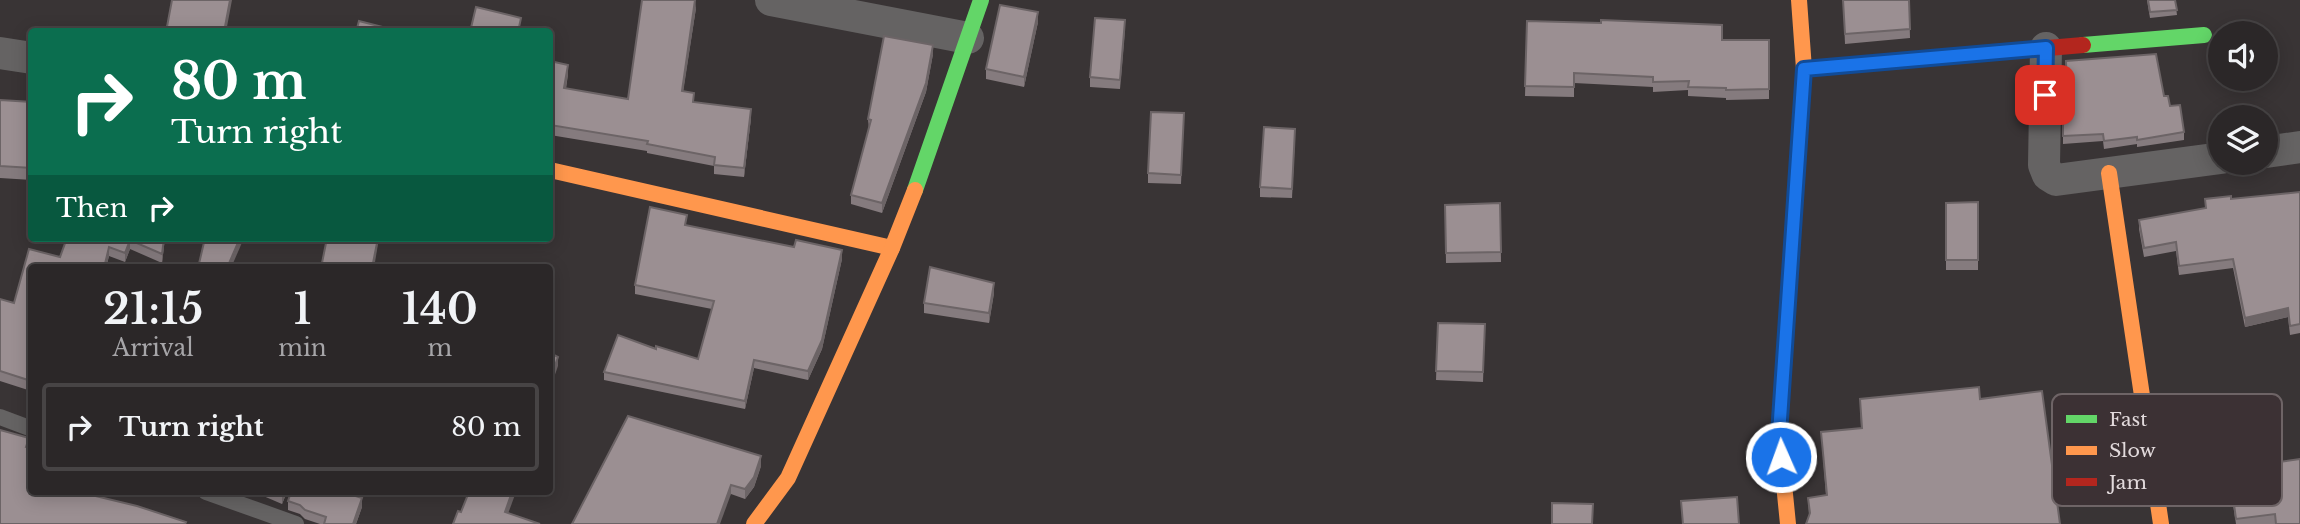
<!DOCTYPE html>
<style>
:root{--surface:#2b2728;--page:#373334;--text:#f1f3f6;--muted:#a6a5a8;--line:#474445}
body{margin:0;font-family:"Libre Baskerville",serif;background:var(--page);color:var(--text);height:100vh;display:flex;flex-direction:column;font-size:26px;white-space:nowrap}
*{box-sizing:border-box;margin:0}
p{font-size:23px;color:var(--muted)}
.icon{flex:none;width:38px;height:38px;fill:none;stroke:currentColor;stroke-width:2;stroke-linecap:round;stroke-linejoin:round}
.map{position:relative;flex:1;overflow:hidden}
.sheet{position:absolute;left:28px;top:264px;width:525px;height:231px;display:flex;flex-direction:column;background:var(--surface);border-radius:7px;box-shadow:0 4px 18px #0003,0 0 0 2px var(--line)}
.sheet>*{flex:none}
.banner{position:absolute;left:28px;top:28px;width:525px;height:214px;border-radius:7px;box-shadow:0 4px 18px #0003,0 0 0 2px var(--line);background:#0b6e4f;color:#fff;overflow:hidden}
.tools{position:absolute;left:2208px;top:21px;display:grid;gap:14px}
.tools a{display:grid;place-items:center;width:70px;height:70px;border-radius:50%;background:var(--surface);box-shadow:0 4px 18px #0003,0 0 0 2px var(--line);font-size:35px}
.pin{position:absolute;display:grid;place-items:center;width:60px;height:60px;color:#fff;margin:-30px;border-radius:14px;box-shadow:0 4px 10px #0006}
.me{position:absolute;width:77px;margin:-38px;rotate:358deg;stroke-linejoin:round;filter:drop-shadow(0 0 5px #0008)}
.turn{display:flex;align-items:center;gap:24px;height:147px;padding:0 28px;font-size:32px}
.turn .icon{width:91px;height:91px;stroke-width:2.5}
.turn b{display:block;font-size:49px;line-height:60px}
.then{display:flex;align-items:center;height:66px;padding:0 28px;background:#0003;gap:14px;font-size:26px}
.eta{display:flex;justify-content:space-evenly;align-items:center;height:119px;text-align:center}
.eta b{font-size:42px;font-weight:600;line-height:49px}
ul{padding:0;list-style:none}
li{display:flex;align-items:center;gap:21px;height:88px;margin:0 14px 10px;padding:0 14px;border:4px solid var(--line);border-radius:7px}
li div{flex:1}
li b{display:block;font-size:26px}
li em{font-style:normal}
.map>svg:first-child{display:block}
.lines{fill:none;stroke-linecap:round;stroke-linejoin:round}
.lane{stroke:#656363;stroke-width:16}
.street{stroke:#656363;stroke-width:32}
.fast{stroke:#63d668;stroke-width:16}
.slow{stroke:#ff974d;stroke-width:16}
.jam{stroke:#b3261e;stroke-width:16}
.wall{fill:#857b7e}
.shaded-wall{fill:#6c6466}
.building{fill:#9b8f92;stroke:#6c6466;stroke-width:2}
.route-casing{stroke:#114b97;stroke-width:18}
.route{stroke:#1a73e8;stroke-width:12}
.key{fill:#3c3134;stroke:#6e6466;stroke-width:2}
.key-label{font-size:19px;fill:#e2dadc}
</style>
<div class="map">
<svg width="2300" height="524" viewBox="0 0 2300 524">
<rect width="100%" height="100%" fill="#393435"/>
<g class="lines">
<g class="lane">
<path d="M 0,417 L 32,429"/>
<path d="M 206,492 L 296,524"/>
</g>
<g class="street">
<path d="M 771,0 L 968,38"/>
<path d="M 2046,48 L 2044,165 L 2048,175 L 2056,180 L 2221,158"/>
<path d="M 0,53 L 32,58"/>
<path d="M 2266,152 L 2300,147"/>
</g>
<g class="fast">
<path d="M 2083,45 L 2204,35"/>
<path d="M 915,190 L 981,0"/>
</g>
<g class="slow">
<path d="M 550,170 L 892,248"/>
<path d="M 2109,173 L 2161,524"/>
<path d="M 754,524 L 788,478 L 892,248 L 915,190"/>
<path d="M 1788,524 L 1779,434 L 1804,69 L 1799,0"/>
</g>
<path class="jam" d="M 1804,69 L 2083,45"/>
</g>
<g class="wall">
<path d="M 1843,0 L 1909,0 L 1910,38 L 1845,44 Z"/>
<path d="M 2147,0 L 2175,0 L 2177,15 L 2150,18 Z"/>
<path d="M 696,8 L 683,91 L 694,102 L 751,118 L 744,177 L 714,174 L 714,166 L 647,153 L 647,151 L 550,135 L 550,61 L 568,74 L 566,89 L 628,99 Z"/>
<path d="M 1527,21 L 1722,40 L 1769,40 L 1769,99 L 1726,100 L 1726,98 L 1688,96 L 1688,90 L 1653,92 L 1653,87 L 1574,83 L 1574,97 L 1525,96 Z"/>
<path d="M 1038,22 L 1024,87 L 986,79 L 986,69 Z"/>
<path d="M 1125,29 L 1120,89 L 1090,87 L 1090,77 Z"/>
<path d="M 933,54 L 926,92 L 882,213 L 851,204 L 851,195 L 869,129 L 868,119 Z"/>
<path d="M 2164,96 L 2184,132 L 2184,140 L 2137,147 L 2137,144 L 2104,149 L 2103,141 L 2063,144 L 2063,103 Z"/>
<path d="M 0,100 L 32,102 L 32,180 L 0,178 Z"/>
<path d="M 1184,113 L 1181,184 L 1148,183 L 1148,173 Z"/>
<path d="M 1295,138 L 1292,198 L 1260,197 L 1260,187 Z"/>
<path d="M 2300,192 L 2300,333 L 2290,335 L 2288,317 L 2245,327 L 2233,268 L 2179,275 L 2176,251 L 2144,257 L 2139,229 L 2139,220 L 2205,208 L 2205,199 L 2231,199 Z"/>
<path d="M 1978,202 L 1978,270 L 1946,270 L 1946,203 Z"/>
<path d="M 1500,203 L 1501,262 L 1446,263 L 1445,205 Z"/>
<path d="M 67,238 L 165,238 L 162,263 L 130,249 L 125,262 L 109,256 L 106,268 L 32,268 L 32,399 L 28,398 L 28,390 L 0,381 L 0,299 L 14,303 L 29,249 L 60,257 Z"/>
<path d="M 842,259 L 822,349 L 808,380 L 754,368 L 745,409 L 604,380 L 604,372 L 656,349 L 698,359 L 712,309 L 635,294 L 635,285 Z"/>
<path d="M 994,293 L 989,323 L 924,313 L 924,303 Z"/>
<path d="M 1438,323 L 1485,324 L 1483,382 L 1436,380 Z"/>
<path d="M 1979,387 L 1809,515 L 1808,498 L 1826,495 L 1821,432 L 1861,428 L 1860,399 Z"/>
<path d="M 2266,464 L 2300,524 L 2236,524 L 2231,491 L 2231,482 L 2267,477 Z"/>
<path d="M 761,466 L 754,487 L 745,499 L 731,494 L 572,524 Z"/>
<path d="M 254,492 L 287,492 L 282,504 Z"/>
<path d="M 288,501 L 362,507 L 356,524 L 320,524 L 305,519 L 300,514 L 288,510 Z"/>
</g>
<g class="shaded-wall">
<path d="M 230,0 L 232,0 L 226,32 L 224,32 Z"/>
<path d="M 695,0 L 696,8 L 682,100 L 682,91 Z"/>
<path d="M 1038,12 L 1038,22 L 1024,87 L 1024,77 Z"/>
<path d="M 933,45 L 933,54 L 926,92 L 882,213 L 882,203 Z"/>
<path d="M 568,65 L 568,74 L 564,98 L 564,88 Z"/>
<path d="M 751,109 L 751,118 L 744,177 L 744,168 Z"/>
<path d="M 164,238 L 165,238 L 162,263 L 162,254 Z"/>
<path d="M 240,238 L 244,238 L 231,268 L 227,268 Z"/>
<path d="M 378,238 L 379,238 L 374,268 L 372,268 Z"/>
<path d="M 130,240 L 130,249 L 125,262 L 125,253 Z"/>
<path d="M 109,247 L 109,256 L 106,268 L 104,268 Z"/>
<path d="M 842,250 L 842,259 L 822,349 L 808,380 L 808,371 Z"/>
<path d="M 994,283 L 994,293 L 989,323 L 989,313 Z"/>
<path d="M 2288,308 L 2288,317 L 2245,327 L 2245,318 Z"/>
<path d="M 558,357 L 558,366 L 550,389 L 550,380 Z"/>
<path d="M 754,360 L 754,368 L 745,409 L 745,401 Z"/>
<path d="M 761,456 L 761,466 L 754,487 L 745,499 L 745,489 Z"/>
<path d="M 731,485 L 731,494 L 720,524 L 717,524 Z"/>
<path d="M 283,492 L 287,492 L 282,504 L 282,494 Z"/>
<path d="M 512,492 L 516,492 L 505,522 L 505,512 Z"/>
<path d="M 362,498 L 362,507 L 356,524 L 353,524 Z"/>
</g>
<g class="building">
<path d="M 172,0 L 230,0 L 224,32 L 166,32 Z"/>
<path d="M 642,0 L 695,0 L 682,91 L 694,93 L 693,102 L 751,109 L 744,168 L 714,165 L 715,157 L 647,144 L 648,141 L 550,125 L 550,61 L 568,65 L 564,88 L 628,99 Z"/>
<path d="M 1843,0 L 1909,0 L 1910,29 L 1845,34 Z"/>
<path d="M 2148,0 L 2175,0 L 2177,10 L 2150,12 Z"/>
<path d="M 1000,5 L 1038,12 L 1024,77 L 986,69 Z"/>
<path d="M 476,7 L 521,18 L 518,32 L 470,32 Z"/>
<path d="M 1095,18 L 1125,20 L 1120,80 L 1090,77 Z"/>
<path d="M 1601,20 L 1722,25 L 1722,40 L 1769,40 L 1769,89 L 1726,90 L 1726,88 L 1688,87 L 1689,81 L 1653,82 L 1653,77 L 1574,73 L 1574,87 L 1525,86 L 1527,21 L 1601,23 Z"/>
<path d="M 359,21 L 402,32 L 356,32 Z"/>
<path d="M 884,36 L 933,45 L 926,83 L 882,203 L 851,195 L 871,120 L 868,119 Z"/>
<path d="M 2156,54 L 2164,96 L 2168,96 L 2170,106 L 2180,105 L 2184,132 L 2137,140 L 2137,137 L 2104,141 L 2103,134 L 2063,136 L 2063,103 L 2067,102 L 2066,61 Z"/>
<path d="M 0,100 L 32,102 L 32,168 L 0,166 Z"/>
<path d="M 1151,112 L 1184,113 L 1181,175 L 1148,173 Z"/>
<path d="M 1264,127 L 1295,129 L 1292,189 L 1260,187 Z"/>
<path d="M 2300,192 L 2300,324 L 2290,326 L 2288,308 L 2245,318 L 2233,259 L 2179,266 L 2176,242 L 2144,248 L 2139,220 L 2206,208 L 2205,199 L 2231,196 L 2231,199 Z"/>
<path d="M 1978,202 L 1978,260 L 1946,260 L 1946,203 Z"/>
<path d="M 1500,203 L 1501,252 L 1446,253 L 1445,205 Z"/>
<path d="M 650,207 L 687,215 L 685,225 L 794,247 L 796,240 L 842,250 L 822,340 L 808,371 L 754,360 L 745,401 L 604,372 L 618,335 L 656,349 L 656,346 L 698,359 L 714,301 L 635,285 Z"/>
<path d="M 67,238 L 164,238 L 162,254 L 130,240 L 125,253 L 109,247 L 104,268 L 32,268 L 32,390 L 28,389 L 31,381 L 0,371 L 0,299 L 14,303 L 29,249 L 60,257 Z"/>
<path d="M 205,238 L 240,238 L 227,268 L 198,268 Z"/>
<path d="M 327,238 L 378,238 L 372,268 L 321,268 Z"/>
<path d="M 930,267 L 994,283 L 989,313 L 924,303 Z"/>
<path d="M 1438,323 L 1485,324 L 1483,372 L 1436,371 Z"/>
<path d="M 550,353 L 558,357 L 550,380 Z"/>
<path d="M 1979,387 L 1980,399 L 2042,391 L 2060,524 L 1806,524 L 1810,513 L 1808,498 L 1827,495 L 1821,432 L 1862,428 L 1860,399 Z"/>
<path d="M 628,416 L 761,456 L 754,477 L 745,489 L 731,485 L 717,524 L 572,524 Z"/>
<path d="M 0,430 L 29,438 L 26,447 L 32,448 L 32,492 L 79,492 L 137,506 L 186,522 L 185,524 L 0,524 Z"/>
<path d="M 2300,459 L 2300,524 L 2276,524 L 2275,514 L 2236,519 L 2231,482 L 2268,476 L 2266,464 Z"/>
<path d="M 291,492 L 343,492 L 362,498 L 353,524 L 324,524 L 326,517 L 305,510 L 300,505 L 288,501 Z"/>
<path d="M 469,492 L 512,492 L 505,512 L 540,524 L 453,524 L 458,511 L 461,512 Z"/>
<path d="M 1737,497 L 1739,524 L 1683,524 L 1681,501 Z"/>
<path d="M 1552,503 L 1593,504 L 1592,524 L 1552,524 Z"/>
</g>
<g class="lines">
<defs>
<path id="route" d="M 1781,457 L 1779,434 L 1804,69 L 2046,48 L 2045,95"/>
</defs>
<use href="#route" class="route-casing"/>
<use href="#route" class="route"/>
</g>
<rect x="2052" y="394" width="230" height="112" rx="10" class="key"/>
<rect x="2066" y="415" width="31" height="8" fill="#63d668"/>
<rect x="2066" y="446" width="31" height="9" fill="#ff974d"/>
<rect x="2066" y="478" width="31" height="8" fill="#b3261e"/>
<g class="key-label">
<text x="2109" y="426">Fast</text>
<text x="2109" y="457">Slow</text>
<text x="2109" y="489">Jam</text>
</g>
</svg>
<div class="tools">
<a><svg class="icon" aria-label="sound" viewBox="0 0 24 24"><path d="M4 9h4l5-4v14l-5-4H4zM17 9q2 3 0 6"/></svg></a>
<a><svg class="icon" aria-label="layers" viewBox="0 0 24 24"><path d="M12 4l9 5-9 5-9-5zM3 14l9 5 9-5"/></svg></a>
</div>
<div class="pin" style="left:2045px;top:95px;background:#d93025"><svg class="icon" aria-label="arrive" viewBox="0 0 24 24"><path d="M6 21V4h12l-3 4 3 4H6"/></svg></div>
<svg class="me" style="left:1781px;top:457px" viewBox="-20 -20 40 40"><circle r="17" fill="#1a73e8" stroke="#fff" stroke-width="3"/><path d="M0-11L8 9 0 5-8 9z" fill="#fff"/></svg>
<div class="banner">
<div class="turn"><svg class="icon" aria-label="right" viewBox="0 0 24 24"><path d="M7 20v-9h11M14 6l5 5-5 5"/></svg><div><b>80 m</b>Turn right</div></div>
<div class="then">Then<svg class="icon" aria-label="right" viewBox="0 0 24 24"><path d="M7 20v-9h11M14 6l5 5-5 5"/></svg></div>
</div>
<section class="sheet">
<div class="eta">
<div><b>21:15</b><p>Arrival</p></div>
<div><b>1</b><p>min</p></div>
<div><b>140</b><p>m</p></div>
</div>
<ul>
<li><svg class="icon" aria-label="right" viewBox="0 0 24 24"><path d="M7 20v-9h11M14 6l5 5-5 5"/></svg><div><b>Turn right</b></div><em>80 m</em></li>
</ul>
</section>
</div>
